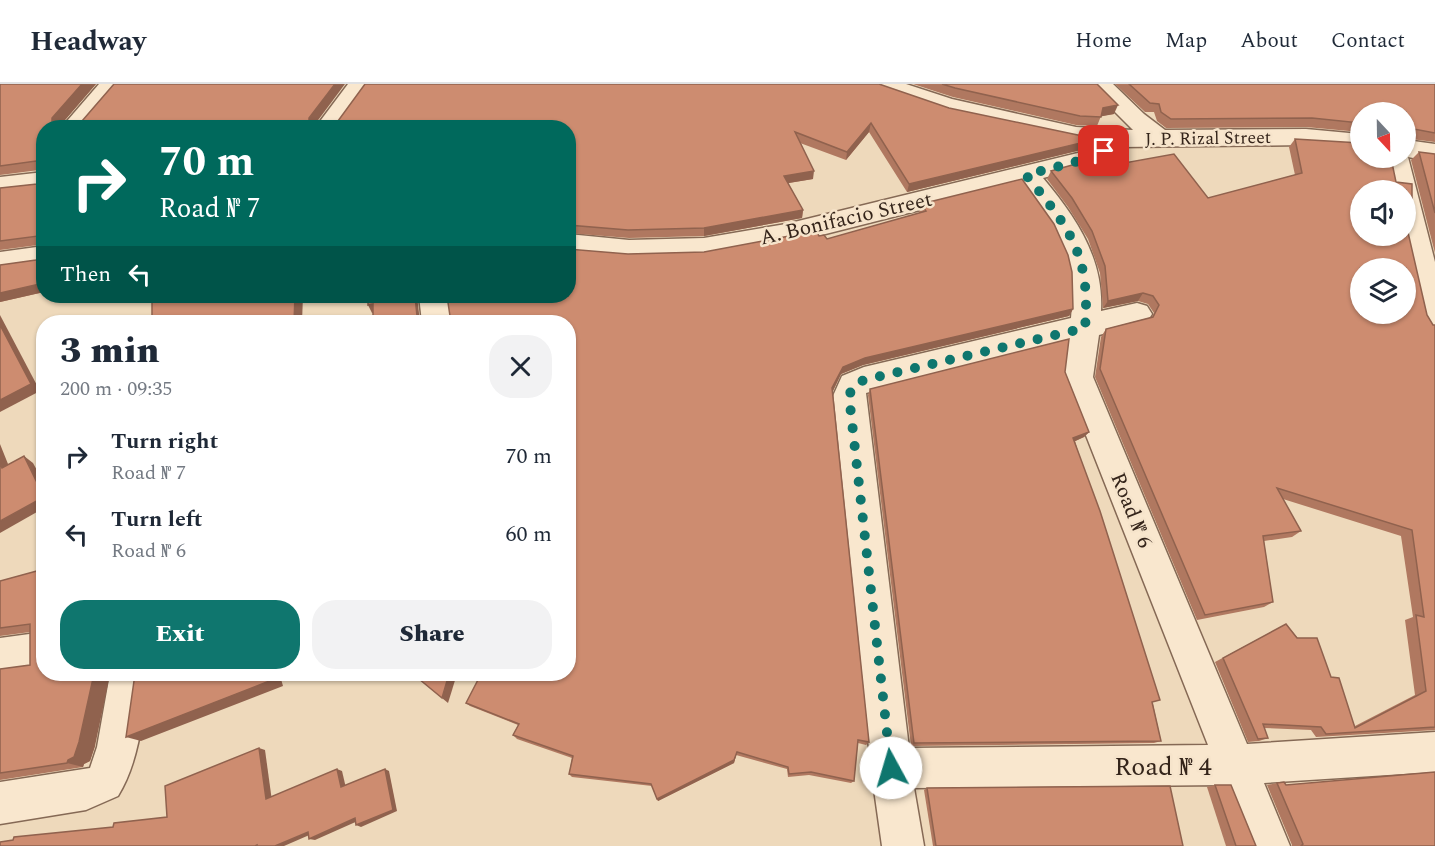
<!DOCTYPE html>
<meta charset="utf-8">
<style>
:root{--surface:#fff;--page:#f2f2f3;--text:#1f2937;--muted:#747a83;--line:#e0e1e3;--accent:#0f766e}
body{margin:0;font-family:Spectral,serif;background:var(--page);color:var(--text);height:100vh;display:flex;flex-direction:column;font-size:22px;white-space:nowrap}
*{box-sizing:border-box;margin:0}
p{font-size:20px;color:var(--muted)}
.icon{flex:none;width:33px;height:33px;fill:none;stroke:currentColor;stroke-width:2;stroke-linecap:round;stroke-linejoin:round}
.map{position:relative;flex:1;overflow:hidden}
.sheet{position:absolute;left:36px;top:231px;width:540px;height:366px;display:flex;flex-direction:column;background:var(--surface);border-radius:24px;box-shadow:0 2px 4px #0004}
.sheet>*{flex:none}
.top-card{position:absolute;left:36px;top:36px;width:540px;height:183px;border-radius:24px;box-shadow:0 2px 4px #0004;background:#00695c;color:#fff;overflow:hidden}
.needle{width:39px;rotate:158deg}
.tools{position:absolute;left:1350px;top:18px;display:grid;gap:12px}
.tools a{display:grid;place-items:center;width:66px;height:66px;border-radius:50%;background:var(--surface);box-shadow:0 2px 4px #0004;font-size:30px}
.pin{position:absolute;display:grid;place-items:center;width:51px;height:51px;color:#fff;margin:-26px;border-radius:12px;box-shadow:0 3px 9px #0006}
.me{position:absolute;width:66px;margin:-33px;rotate:354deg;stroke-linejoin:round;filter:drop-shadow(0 0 4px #0008)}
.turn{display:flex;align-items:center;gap:21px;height:126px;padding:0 24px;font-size:27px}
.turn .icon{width:78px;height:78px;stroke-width:2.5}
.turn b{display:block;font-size:42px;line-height:51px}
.then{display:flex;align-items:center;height:57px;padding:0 24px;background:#0003;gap:12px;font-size:22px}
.round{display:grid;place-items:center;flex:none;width:63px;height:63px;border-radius:24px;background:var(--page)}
.overview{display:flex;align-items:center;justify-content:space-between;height:102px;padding:0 24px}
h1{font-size:36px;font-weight:800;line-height:45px}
.cta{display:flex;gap:12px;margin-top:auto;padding:12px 24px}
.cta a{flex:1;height:69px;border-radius:24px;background:var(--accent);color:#fff;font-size:24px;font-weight:800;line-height:69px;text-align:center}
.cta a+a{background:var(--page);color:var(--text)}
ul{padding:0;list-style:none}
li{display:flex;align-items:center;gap:18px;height:78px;padding:0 24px}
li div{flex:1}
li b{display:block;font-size:22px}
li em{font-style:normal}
header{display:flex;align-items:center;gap:36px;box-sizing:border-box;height:84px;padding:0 30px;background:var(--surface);border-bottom:2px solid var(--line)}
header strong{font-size:28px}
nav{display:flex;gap:33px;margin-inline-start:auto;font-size:21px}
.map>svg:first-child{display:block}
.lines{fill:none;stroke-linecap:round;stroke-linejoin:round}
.minor-casing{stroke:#856955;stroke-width:3}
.minor{fill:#f9e7ce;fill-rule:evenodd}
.wall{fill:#b07860}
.shaded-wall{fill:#90624e}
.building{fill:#cd8c70;stroke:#90624e;stroke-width:1.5;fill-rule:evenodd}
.route{stroke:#0f766e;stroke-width:10;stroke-dasharray:0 18}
.labels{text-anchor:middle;stroke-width:5;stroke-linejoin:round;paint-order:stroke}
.far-street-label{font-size:18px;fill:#34241a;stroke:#f6e4cb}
.street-label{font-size:21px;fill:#34241a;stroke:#f6e4cb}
.near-street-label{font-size:26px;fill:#34241a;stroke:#f6e4cb}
</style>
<header>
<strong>Headway</strong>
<nav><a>Home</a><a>Map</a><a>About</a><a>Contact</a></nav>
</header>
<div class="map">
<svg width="1435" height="762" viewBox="0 0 1435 762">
<rect width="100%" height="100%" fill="#eed9bb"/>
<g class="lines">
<defs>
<g id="minor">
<path d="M 99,0 L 124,0 L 87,44 L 61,44 Z"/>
<path d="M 348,0 L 372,0 L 340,44 L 315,44 Z"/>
<path d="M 870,0 L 906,0 L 952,15 L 1076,43 L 1133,46 L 1087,0 L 1113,0 L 1144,30 L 1165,46 L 1306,45 L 1360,50 L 1360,66 L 1306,61 L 1121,63 L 1103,79 L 1043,94 C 1076,133 1104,175 1101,227 L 1137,219 L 1147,222 L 1152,230 L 1147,238 L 1099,251 L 1093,293 L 1247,660 L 1435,648 L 1435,688 L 1264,699 L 1290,762 L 1248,762 L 1224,701 L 914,704 L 924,762 L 882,762 L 871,684 L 833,312 L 842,292 L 864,283 L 1071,234 C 1077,177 1054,143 1019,101 L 786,160 L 704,174 L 629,176 L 568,170 L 568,150 L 629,156 L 704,154 L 786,140 L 1086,67 L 1093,61 L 947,30 L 874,5 ZM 1068,258 L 1063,293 L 1208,661 L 909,664 L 866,309 Z"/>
<path d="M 1406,56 L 1435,60 L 1435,78 L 1408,73 L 1435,178 L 1435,249 L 1425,246 L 1420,238 L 1401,152 L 1406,152 L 1406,106 L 1391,106 L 1383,74 L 1406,74 Z"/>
<path d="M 44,88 L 44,106 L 0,111 L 0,93 Z"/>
<path d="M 44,162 L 44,182 L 0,188 L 0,168 Z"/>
<path d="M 419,212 L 447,212 L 452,238 L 422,238 Z"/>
<path d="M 44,548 L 44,585 L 0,592 L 0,554 Z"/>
<path d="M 110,590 L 148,590 C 143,631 140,676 118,712 L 86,726 L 0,740 L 0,698 L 90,684 L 97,663 Z"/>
</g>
</defs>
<use href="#minor" class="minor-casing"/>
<use href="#minor" class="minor"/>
</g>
<g class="wall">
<path d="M 0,0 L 96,0 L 64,37 L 317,37 L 949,24 L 1088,62 L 1085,65 L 907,108 L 869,48 L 846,76 L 800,59 L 813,95 L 788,99 L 803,126 L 802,134 L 704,152 L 629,154 L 568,149 L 568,44 L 44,44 L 44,208 L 0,218 L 0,181 L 36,176 L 38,174 L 38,161 L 0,166 L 0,104 L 37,100 L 39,98 L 39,86 L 0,91 Z"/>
<path d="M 913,0 L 1097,0 L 1114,30 L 1101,32 L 1097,42 L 1076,41 L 953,13 Z"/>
<path d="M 1115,0 L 1435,0 L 1435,58 L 1411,55 L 1411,63 L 1406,70 L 1406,28 L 1360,28 L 1360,48 L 1306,43 L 1166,44 L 1157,37 L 1154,28 L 1145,28 Z"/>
<path d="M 1295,55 L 1407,146 L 1427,231 L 1433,241 L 1435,241 L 1435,646 L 1316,653 L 1311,646 L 1264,644 L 1268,654 L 1259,657 L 1248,658 L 1215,578 L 1286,540 L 1331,593 L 1355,642 L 1415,611 L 1405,536 L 1413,533 L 1401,452 L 1283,415 L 1301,447 L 1292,453 L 1264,457 L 1273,518 L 1264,523 L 1197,536 L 1095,293 L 1101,253 L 1106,245 L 1152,233 L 1154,229 L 1148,220 L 1138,217 L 1103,224 L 1100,189 L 1088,155 L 1068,123 L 1047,95 L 1051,87 L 1119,80 L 1208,114 L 1295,91 L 1289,63 Z"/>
<path d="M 1419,68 L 1435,70 L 1435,169 L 1411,76 Z"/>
<path d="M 921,120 L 1073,225 L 1069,232 L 863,281 L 841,290 L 833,307 L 869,658 L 866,661 L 858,659 L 854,697 L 851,699 L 809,691 L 788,693 L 787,685 L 736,671 L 734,679 L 658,717 L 652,702 L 572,693 L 569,690 L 572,674 L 517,655 L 513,651 L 518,641 L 470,622 L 466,619 L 568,590 L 570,458 L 568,458 L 568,238 L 373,238 L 373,228 L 368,212 L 420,232 L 450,232 L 628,170 L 704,168 L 819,152 L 827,155 L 919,129 Z"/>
<path d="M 1065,288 L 1089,348 L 1084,353 L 1075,357 L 1153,620 L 1161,657 L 1154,659 L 911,662 L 868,311 L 870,305 Z"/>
<path d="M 44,485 L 95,662 L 90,677 L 84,680 L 83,683 L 0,696 L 0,585 L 30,581 L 30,548 L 0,552 L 0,497 Z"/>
<path d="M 1277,699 L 1286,701 L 1435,762 L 1292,762 L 1292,761 L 1267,701 Z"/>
<path d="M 1215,701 L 1256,762 L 1226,762 L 1207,703 Z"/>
<path d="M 927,704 L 1183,762 L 933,762 L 924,706 Z"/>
</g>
<g class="shaded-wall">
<path d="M 82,0 L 96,0 L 59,43 L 52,37 L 52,34 Z"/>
<path d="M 335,0 L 345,0 L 313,43 L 309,37 L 309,34 Z"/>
<path d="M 1118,21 L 1114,30 L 1098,33 L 1103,24 Z"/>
<path d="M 871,39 L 869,48 L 846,76 L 847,68 Z"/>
<path d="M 1092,54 L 1088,62 L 1085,65 L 907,108 L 909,100 Z"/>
<path d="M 814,87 L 813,95 L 783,100 L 784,92 Z"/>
<path d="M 803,126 L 802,134 L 704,152 L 704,144 Z"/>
<path d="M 44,199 L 44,208 L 0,218 L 0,209 Z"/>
<path d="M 1143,209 L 1138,217 L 1103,224 L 1108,217 Z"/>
<path d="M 295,212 L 303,212 L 302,238 L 294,238 Z"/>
<path d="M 415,212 L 417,212 L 420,238 L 417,232 Z"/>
<path d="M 373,220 L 377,228 L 372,229 L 368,221 Z"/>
<path d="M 1073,225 L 1069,232 L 863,281 L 841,290 L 831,311 L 832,304 L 843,283 L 865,274 Z"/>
<path d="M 0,231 L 40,307 L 0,328 Z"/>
<path d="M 1089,348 L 1084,353 L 1069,360 L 1073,354 Z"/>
<path d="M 0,360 L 12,390 L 2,384 L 0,379 Z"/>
<path d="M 24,372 L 33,379 L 44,399 L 44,413 Z"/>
<path d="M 44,413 L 44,424 L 0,449 L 0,437 Z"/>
<path d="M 94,590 L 110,590 L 95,662 L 90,677 L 84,680 L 83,683 L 67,679 Z"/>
<path d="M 271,590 L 295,590 L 281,595 L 283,602 L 141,657 L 126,653 Z"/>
<path d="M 449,590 L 457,590 L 448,619 L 442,614 Z"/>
<path d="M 259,664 L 265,666 L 272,717 L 266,715 Z"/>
<path d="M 737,668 L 734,679 L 658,717 L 657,715 Z"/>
<path d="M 337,685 L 342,687 L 346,704 L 341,703 Z"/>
<path d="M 385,685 L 389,687 L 397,727 L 361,743 L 356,741 Z"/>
<path d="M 355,734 L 360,736 L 315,756 L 309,755 Z"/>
<path d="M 308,748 L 314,749 L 284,762 L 275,762 Z"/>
</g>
<g class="building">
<path d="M 0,0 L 82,0 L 52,34 L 52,37 L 82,37 L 114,0 L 335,0 L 309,34 L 309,37 L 338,37 L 365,0 L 879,0 L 949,24 L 1092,54 L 1089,57 L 909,100 L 871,39 L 847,68 L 795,48 L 814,87 L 784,92 L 803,126 L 704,144 L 628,146 L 568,141 L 568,44 L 44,44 L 44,199 L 0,209 L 0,181 L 36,176 L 38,174 L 38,152 L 0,157 L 0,104 L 37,100 L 39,98 L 39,80 L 36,77 L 0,82 Z"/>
<path d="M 942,0 L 1097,0 L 1118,21 L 1103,24 L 1101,33 L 1080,32 L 955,4 Z"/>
<path d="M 1129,0 L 1435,0 L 1435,49 L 1414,45 L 1411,48 L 1411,63 L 1406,64 L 1406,28 L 1360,28 L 1360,39 L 1312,34 L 1171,35 L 1161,28 L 1159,20 L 1150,19 Z"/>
<path d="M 1295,55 L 1360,59 L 1360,74 L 1391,74 L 1396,98 L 1412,100 L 1412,142 L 1407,144 L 1427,231 L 1433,241 L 1435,241 L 1435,643 L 1326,650 L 1321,643 L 1263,640 L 1268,654 L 1258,655 L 1223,574 L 1286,540 L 1297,554 L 1317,554 L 1331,593 L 1339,594 L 1355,644 L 1426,607 L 1416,531 L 1424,533 L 1412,446 L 1277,404 L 1301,447 L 1263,452 L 1273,518 L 1205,531 L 1100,285 L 1106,245 L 1153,233 L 1159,221 L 1153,212 L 1143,209 L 1108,217 L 1105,182 L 1092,147 L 1072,114 L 1051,87 L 1111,70 L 1119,80 L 1174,70 L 1208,114 L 1302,89 ZM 1360,106 L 1406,106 L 1406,152 L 1360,152 ZM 1360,184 L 1406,184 L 1406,230 L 1360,230 Z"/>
<path d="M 1419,68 L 1435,70 L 1435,129 Z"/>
<path d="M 1022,95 L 1054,140 L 1068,171 L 1072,188 L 1073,225 L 865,274 L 843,283 L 832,304 L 869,658 L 858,656 L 854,697 L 811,688 L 789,690 L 788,683 L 737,668 L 734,676 L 657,715 L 651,700 L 569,690 L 573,672 L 513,651 L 519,640 L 466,619 L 481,590 L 568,590 L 568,460 L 573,454 L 568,453 L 568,238 L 373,238 L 373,220 L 368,221 L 368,212 L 415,212 L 417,232 L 450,232 L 447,212 L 568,212 L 568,165 L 628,170 L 704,168 L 816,147 L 819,152 L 824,151 L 827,155 L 926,127 L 921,120 Z"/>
<path d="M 152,212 L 295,212 L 294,238 L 152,238 Z"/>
<path d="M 0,241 L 31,300 L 0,316 Z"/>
<path d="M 1069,255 L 1065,288 L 1089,348 L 1073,354 L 1100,427 L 1160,616 L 1152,618 L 1161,657 L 914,659 L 870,305 Z"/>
<path d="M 24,372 L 44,413 L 0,437 L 0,379 L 2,384 Z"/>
<path d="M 44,485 L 44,590 L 94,590 L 79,658 L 74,673 L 68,676 L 67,679 L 0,689 L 0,585 L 30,581 L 30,540 L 0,544 L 0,497 Z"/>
<path d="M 135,590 L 271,590 L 272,596 L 126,653 Z"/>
<path d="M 413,590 L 449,590 L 442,614 Z"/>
<path d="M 259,664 L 266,715 L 337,685 L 341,703 L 385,685 L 393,726 L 356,741 L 355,734 L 309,755 L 308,748 L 275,762 L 257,762 L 257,761 L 255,762 L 0,762 L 0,758 L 13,756 L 14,753 L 113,743 L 114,739 L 167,733 L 165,702 Z"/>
<path d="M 1435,688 L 1435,762 L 1301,762 L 1303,760 L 1277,699 L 1284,698 L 1286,701 Z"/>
<path d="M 1215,701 L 1231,701 L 1256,762 L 1236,762 Z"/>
<path d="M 1170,702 L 1183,762 L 936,762 L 927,704 Z"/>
</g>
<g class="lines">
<path class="route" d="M 891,684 L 849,312 L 853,302 L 864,296 L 1085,244 C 1091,171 1070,145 1026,91 L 1094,73 L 1104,67"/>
</g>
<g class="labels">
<g class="far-street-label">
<text transform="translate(1208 54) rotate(-1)" y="6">J. P. Rizal Street</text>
</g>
<g class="street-label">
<text transform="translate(846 134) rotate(-13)" y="7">A. Bonifacio Street</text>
<text transform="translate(1132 426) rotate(68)" y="7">Road № 6</text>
</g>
<g class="near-street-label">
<text x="1163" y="691">Road № 4</text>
</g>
</g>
</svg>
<div class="tools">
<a><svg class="needle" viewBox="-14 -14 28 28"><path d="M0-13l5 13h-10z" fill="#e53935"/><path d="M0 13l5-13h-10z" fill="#747a83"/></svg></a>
<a><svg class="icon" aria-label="sound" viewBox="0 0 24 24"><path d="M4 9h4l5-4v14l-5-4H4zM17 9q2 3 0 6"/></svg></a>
<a><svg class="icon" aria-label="layers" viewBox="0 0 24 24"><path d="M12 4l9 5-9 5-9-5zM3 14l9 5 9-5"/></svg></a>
</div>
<div class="pin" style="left:1104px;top:67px;background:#d93025"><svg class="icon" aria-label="arrive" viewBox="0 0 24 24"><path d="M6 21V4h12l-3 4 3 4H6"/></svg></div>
<svg class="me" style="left:891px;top:684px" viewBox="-20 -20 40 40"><circle r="19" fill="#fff"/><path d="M0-13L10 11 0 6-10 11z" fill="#0f766e"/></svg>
<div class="top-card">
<div class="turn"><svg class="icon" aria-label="right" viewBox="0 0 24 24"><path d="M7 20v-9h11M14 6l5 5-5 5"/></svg><div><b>70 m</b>Road № 7</div></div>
<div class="then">Then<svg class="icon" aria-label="left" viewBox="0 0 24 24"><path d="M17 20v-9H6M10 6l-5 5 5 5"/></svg></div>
</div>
<section class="sheet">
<div class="overview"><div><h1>3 min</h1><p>200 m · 09:35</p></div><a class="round"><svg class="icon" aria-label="close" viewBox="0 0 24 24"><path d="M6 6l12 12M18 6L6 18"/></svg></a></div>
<ul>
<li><svg class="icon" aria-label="right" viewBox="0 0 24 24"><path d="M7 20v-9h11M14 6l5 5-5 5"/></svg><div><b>Turn right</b><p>Road № 7</p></div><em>70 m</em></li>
<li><svg class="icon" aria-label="left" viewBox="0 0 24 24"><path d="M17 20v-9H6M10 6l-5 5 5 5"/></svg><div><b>Turn left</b><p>Road № 6</p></div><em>60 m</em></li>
</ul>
<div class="cta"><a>Exit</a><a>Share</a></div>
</section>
</div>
